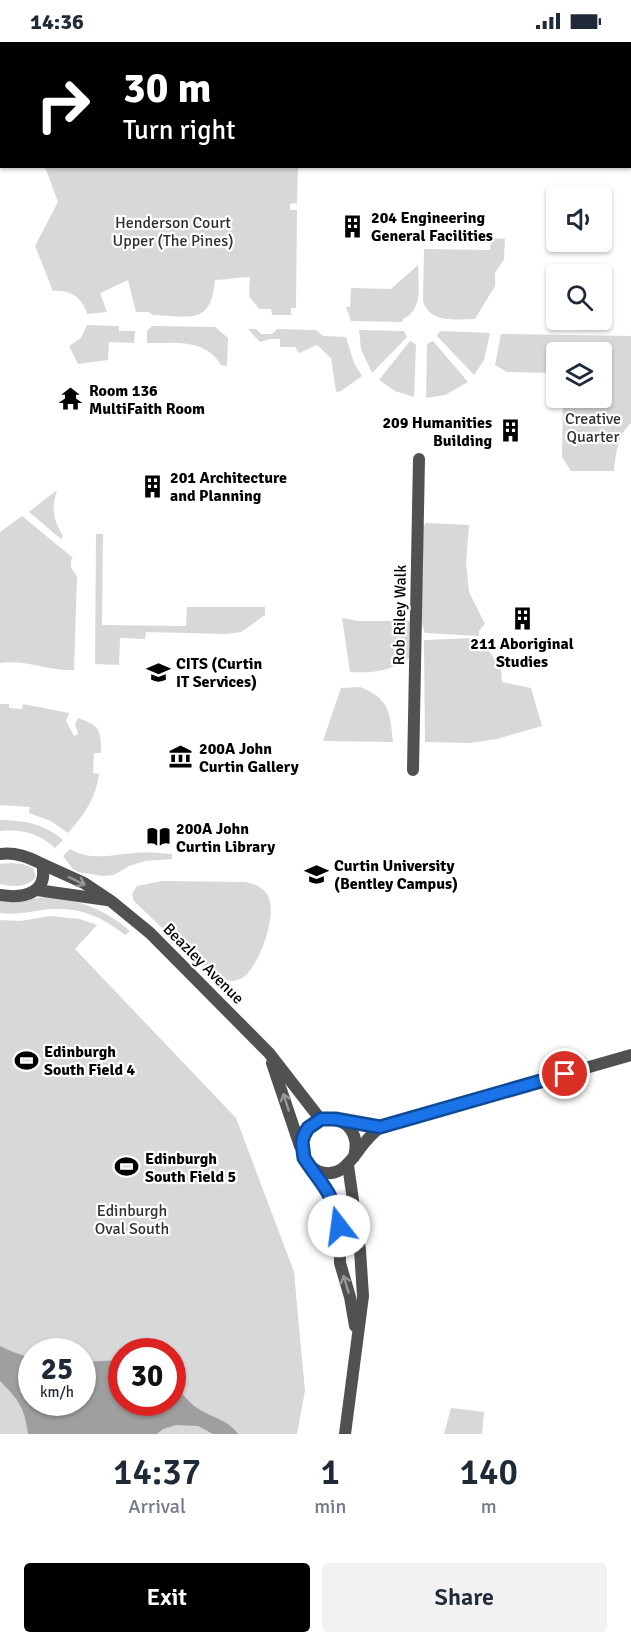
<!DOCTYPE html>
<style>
:root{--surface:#fff;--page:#f2f2f3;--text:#1f2937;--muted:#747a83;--accent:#000}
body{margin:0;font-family:Signika,sans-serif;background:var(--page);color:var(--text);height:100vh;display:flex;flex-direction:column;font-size:22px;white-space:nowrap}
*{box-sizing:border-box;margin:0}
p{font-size:20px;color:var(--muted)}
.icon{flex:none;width:33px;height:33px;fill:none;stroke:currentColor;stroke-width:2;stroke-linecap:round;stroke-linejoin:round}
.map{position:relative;height:1392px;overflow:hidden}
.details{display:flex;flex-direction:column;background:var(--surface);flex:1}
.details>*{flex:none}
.banner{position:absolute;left:0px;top:0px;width:632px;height:126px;box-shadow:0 2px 4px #0004;background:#000;color:#fff;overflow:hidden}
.buttons{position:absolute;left:546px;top:144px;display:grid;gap:12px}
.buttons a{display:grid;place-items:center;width:66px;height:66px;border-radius:6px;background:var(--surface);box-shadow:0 2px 4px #0004;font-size:30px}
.speed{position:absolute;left:18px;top:1296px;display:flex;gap:12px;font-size:30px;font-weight:700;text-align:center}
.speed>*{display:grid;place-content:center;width:78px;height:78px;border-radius:50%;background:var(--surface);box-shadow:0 2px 4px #0004;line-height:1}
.speed small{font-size:15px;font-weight:400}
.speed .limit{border:9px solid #d22;background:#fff;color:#111}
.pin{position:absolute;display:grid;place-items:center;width:51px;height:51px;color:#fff;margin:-26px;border:3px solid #fff;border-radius:50%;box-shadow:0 2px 6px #0007}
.me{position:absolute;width:66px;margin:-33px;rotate:345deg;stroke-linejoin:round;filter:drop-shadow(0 0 4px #0008)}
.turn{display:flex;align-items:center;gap:21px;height:126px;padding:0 24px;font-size:27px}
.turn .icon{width:78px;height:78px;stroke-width:2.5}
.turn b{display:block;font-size:42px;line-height:51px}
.eta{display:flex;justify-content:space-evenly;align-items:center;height:102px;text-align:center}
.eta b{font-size:36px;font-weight:600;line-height:42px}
.button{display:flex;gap:12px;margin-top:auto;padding:12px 24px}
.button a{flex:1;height:69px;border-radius:6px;background:var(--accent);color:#fff;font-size:24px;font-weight:600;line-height:69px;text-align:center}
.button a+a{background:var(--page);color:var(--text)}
.status{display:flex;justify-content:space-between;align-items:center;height:42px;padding:0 30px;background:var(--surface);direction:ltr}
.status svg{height:16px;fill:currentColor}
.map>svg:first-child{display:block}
.green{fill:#d8d8d8;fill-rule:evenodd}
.water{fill:#9f9f9f}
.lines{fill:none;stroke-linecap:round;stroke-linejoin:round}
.pedestrian{stroke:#515151;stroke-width:12}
.minor{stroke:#515151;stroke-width:12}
.oneway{stroke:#979797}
.route-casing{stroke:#114b97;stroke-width:15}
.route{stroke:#1a73e8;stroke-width:10}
.labels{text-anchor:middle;stroke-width:4.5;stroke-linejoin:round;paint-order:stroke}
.poi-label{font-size:16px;font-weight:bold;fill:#000;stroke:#fff;text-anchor:start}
.park-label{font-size:16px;fill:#2f2f2f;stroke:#fff}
.street-label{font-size:16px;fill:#000;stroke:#fff}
</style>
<div class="status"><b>14:36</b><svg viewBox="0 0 49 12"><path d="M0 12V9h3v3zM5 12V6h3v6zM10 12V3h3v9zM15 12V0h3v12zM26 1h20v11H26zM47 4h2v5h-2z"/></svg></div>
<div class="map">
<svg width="631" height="1392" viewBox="0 0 631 1392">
<rect width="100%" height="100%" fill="#fff"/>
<g class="green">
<path d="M 45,125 L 298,125 L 297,161 L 290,162 L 290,168 L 297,168 L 296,266 L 291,266 L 291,273 L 272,273 L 271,267 L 259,267 L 249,254 L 250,235 C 238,235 227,238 215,238 C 211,284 190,274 153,273 L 149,270 L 136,270 L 128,238 L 100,251 L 107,270 L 87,272 C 83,256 70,247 53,249 L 35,204 L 58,160 Z"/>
<path d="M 491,196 L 505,197 L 504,217 L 495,231 L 495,244 L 475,277 C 456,277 430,282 423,259 L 424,207 L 490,208 Z"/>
<path d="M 418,223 C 418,243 424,267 403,277 L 402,280 L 351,279 L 346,265 L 350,265 L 351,246 L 391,247 Z"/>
<path d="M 87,283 L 119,284 L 119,289 L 135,289 L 134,301 L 109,300 L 108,318 L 78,322 L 69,304 L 81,296 Z"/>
<path d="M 152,284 L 215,285 L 228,296 L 227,324 L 221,323 C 206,296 174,301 147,301 L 147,289 Z"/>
<path d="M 248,287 L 256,287 L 261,292 L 272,292 L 277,287 L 316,288 L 323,294 L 346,295 L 354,321 L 362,334 L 341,349 L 336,350 L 331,316 L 317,303 L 299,311 L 295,305 L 280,305 L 280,297 L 269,297 L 260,300 Z"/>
<path d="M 359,288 L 404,289 L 407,295 L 372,331 L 361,307 Z"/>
<path d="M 440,289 L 490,291 L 484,318 L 474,333 L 437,294 Z"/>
<path d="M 501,292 L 631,294 L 631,381 C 617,394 616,411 614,429 L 571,429 L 562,415 L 563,356 L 602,356 L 602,310 L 556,310 L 556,331 L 507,330 L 495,323 Z"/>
<path d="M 410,299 L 416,302 L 414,355 L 395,349 L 379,338 Z"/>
<path d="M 433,299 L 468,340 L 445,353 L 426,356 L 427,302 Z"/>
<path d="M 57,448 C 51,467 53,477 63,494 L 61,497 L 29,470 Z"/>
<path d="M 22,474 L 73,516 L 71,518 L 71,526 L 77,534 L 74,628 C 49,629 25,617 0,621 L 0,490 Z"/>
<path d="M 426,481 L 469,483 L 466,520 L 469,550 L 485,582 L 479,589 L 479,594 L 425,591 L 420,575 L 423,485 Z"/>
<path d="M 96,492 L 103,492 L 102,583 L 186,584 L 187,565 L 265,565 L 265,573 L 241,590 L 227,592 L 146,590 L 145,597 L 120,596 L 119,623 L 95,622 Z"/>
<path d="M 342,576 L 358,579 L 410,579 L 409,616 C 390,630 372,631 350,630 Z"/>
<path d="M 475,596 L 485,604 L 501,626 L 502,640 L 531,646 L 542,684 L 497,697 L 470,701 L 425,700 L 424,598 Z"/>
<path d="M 360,645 C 390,657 390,671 393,700 L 323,699 L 341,646 Z"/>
<path d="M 0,662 L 9,662 L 9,666 L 22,667 L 23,662 L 69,671 L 66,679 L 74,694 L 78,692 L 75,682 L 78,676 C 100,684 101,687 101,711 L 94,711 L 93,731 L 99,732 C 96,756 84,773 68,791 L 51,779 L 29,771 L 30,765 L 0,763 Z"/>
<path d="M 0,778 C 24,778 45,782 63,798 L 55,806 C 39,791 22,787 0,789 Z"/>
<path d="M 70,807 C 91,819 111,813 134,811 C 147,810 160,811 172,812 L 172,817 L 145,819 L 129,824 L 114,833 L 103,834 L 78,830 L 73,827 L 63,814 Z"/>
<path d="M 11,821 L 22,822 L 33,826 L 36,835 C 27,846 12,845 0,842 L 0,822 Z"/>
<path d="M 162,839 L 245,840 C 255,842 263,845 268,854 C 278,872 259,926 242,936 C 232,942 221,938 211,933 L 134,859 L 132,852 L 137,844 Z"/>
<path d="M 45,855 C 77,857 105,867 130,889 L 125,893 C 101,873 74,863 42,868 C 28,870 15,873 0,871 L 0,858 L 24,858 Z"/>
<path d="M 50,874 L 80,877 L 97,883 L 75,907 L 236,1076 L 294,1230 L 305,1349 L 297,1392 L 0,1392 L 0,878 L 20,879 ZM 32,1310 L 82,1310 L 82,1360 L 32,1360 ZM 122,1310 L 172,1310 L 172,1360 L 122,1360 Z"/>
<path d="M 451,1366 L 484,1370 L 482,1392 L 444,1392 Z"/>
</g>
<path class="water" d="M 0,1304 L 13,1310 L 31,1316 L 32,1360 L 82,1360 L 83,1320 L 121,1318 L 122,1360 L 172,1360 L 173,1341 C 180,1349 188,1360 197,1366 C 210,1375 229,1378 238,1392 L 213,1392 L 198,1384 L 176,1383 L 163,1387 L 157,1392 L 28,1392 C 25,1366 18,1357 0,1339 Z"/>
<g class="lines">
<path class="pedestrian" d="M 413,728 L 419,417"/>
<g class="minor">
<path d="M 0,812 C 16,810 28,815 42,822 C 49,851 24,857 0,853"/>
<path d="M 42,822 L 84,841 L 111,859 L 150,891 L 269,1011 L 321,1078"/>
<path d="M 37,848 L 107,858"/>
<path d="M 272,1021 L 300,1104"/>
<path d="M 341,1079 L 380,1085 L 631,1013"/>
<path d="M 354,1115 C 367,1066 296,1066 302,1108 C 303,1117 310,1125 318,1129 C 343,1139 353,1113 367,1098 C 371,1093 376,1089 380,1085"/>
<path d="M 314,1127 L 336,1166 L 339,1184 L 340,1221 L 350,1255 L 355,1284"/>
<path d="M 345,1392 L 363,1254 L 360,1208 L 348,1123"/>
</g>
</g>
<defs><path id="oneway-shaft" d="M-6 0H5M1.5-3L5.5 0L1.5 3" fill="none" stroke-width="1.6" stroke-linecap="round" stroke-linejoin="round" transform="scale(1.5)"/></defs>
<g class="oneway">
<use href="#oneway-shaft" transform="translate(77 839) rotate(26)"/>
<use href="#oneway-shaft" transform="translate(286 1060) rotate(-108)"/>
<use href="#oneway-shaft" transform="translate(346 1242) rotate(-107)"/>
</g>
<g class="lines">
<defs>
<path id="route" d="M 339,1184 C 334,1151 321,1142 304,1116 L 302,1100 L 304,1093 L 308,1086 L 321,1077 L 335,1077 L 380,1085 L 565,1032"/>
</defs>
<use href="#route" class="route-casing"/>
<use href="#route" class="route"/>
</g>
<defs>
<symbol id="building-bare" viewBox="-9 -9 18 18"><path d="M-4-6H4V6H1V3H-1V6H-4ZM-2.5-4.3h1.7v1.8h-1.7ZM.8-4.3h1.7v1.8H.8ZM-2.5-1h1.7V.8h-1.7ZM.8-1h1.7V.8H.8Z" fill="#000" stroke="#fff" stroke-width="2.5" paint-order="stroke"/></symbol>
<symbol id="temple-bare" viewBox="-9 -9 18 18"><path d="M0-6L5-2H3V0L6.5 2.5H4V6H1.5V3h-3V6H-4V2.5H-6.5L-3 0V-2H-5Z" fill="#000" stroke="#fff" stroke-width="2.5" paint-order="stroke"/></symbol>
<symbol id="university-bare" viewBox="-9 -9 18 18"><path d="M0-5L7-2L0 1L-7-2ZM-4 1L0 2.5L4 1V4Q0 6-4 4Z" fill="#000" stroke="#fff" stroke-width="2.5" paint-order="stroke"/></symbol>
<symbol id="museum-bare" viewBox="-9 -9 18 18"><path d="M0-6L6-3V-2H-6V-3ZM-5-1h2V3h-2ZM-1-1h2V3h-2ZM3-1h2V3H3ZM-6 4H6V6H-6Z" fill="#000" stroke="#fff" stroke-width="2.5" paint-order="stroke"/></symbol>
<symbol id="library-bare" viewBox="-9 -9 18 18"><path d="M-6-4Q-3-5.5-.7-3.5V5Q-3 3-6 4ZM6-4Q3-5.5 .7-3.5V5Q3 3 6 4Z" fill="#000" stroke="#fff" stroke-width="2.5" paint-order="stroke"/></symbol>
<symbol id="stadium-bare" viewBox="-9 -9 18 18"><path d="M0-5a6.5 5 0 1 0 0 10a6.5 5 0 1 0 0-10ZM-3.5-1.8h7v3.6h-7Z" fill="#000" stroke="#fff" stroke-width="2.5" paint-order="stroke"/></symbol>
</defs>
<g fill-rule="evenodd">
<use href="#building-bare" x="336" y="168" width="33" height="33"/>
<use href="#temple-bare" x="54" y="340" width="33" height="33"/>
<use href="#building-bare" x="494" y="372" width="33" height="33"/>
<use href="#building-bare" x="136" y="428" width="33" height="33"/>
<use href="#building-bare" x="506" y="560" width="33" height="33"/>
<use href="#university-bare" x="142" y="614" width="33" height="33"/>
<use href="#museum-bare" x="164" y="698" width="33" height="33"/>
<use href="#library-bare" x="142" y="778" width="33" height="33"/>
<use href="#university-bare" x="300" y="816" width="33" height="33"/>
<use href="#stadium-bare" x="10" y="1002" width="33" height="33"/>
<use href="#stadium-bare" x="110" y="1108" width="33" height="33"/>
</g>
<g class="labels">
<g class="poi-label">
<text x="371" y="181">204 Engineering<tspan x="371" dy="18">General Facilities</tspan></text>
<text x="89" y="354">Room 136<tspan x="89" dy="18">MultiFaith Room</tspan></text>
<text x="492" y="386" text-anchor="end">209 Humanities<tspan x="492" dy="18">Building</tspan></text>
<text x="170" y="441">201 Architecture<tspan x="170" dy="18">and Planning</tspan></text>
<text x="522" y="607" text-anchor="middle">211 Aboriginal<tspan x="522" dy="18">Studies</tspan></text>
<text x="176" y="627">CITS (Curtin<tspan x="176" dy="18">IT Services)</tspan></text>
<text x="199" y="712">200A John<tspan x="199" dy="18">Curtin Gallery</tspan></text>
<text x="176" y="792">200A John<tspan x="176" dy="18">Curtin Library</tspan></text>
<text x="334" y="829">Curtin University<tspan x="334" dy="18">(Bentley Campus)</tspan></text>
<text x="44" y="1015">Edinburgh<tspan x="44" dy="18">South Field 4</tspan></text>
<text x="145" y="1122">Edinburgh<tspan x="145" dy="18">South Field 5</tspan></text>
</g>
<g class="park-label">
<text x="173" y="186">Henderson Court<tspan x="173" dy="18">Upper (The Pines)</tspan></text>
<text x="593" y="382">Creative<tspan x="593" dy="18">Quarter</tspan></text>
<text x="132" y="1174">Edinburgh<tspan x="132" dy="18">Oval South</tspan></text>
</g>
<g class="street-label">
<text transform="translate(399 573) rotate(-89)" y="6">Rob Riley Walk</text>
<text transform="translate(204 921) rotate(45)" y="6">Beazley Avenue</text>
</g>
</g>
</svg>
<div class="buttons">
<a><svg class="icon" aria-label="sound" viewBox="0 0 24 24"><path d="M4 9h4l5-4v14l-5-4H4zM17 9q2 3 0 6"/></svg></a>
<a><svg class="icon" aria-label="search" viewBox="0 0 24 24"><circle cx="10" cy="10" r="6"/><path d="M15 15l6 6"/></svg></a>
<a><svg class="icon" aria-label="layers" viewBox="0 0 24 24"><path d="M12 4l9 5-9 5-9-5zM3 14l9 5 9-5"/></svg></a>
</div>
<div class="speed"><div>25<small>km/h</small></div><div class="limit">30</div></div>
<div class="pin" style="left:565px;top:1032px;background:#d93025"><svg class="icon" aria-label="arrive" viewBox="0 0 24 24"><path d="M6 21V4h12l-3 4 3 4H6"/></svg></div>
<svg class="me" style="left:339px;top:1184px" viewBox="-20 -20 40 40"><circle r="19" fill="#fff"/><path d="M0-13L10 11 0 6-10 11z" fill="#1a73e8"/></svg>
<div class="banner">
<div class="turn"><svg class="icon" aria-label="right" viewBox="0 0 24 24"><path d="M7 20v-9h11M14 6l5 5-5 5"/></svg><div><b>30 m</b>Turn right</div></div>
</div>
</div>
<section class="details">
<div class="eta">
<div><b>14:37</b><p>Arrival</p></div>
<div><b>1</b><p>min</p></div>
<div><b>140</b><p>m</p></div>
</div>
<div class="button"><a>Exit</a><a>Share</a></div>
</section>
